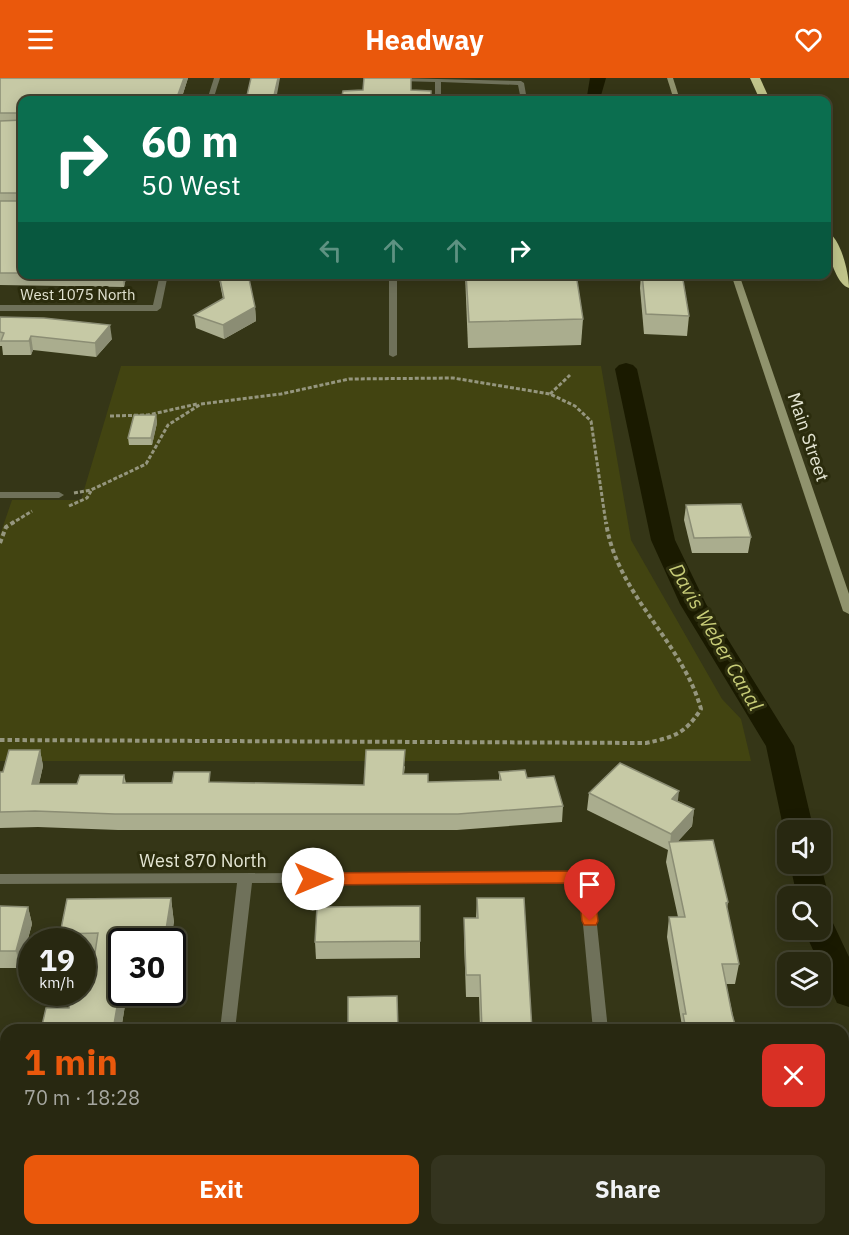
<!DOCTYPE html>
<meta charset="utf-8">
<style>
:root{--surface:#282811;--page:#34341f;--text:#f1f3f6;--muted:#a5a69f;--line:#444431;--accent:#ea580c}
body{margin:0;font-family:"IBM Plex Sans",sans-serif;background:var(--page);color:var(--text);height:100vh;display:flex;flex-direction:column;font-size:22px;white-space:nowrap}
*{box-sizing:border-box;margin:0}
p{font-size:20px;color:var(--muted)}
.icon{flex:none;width:33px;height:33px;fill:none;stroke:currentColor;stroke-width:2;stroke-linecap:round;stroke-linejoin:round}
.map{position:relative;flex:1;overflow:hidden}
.side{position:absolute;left:0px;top:946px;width:849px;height:212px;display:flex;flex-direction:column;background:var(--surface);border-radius:18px 18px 0 0;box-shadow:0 3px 15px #0003,0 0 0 2px var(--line)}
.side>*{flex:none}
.top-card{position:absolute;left:18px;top:18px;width:813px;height:183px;border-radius:12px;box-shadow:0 3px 15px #0003,0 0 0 2px var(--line);background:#0b6e4f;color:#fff;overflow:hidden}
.controls{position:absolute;left:777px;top:742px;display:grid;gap:12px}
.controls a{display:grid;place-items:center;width:54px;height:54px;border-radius:12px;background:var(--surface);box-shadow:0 3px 15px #0003,0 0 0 2px var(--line);font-size:30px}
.speed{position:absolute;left:18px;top:850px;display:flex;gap:12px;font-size:30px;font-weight:700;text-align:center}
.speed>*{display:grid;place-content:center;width:78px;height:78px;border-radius:50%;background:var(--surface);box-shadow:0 3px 15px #0003,0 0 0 2px var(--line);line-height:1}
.speed small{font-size:15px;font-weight:400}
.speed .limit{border:3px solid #111;border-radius:9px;background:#fff;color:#111}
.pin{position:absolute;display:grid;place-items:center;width:51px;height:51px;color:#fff;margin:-62px -26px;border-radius:50% 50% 50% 0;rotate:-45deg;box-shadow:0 0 6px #0007}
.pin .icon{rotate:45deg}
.me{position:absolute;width:66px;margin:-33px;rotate:90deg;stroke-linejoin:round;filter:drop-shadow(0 0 4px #0008)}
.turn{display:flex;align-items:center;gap:21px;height:126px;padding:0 24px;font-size:27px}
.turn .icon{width:78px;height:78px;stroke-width:2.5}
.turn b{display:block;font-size:42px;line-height:51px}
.lanes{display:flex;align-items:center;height:57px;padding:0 24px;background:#0003;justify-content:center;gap:30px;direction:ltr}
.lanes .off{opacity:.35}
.round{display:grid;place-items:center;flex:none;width:63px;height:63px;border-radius:12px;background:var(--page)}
.summary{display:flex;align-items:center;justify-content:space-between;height:102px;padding:0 24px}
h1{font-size:36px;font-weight:800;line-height:45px;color:var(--accent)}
.cta{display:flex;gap:12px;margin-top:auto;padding:12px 24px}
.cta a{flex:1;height:69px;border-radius:12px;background:var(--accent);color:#fff;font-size:24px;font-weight:800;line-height:69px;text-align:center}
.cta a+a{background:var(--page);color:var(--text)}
header{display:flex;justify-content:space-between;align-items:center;height:78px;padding:0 24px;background:var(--accent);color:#fff;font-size:27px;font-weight:800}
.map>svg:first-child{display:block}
.green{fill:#424411}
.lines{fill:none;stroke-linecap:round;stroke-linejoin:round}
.canal{fill:#1a1a00;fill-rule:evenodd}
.path-far1{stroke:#95967e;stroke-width:3;stroke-dasharray:4 2;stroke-linecap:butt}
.path{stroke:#95967e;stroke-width:4;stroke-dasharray:4.5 3;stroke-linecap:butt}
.lane{fill:#6f715a;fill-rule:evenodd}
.street{fill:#6f715a;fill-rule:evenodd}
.secondary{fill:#90936d;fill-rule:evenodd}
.highway{fill:#c0c48a;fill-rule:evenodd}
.wall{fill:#aaad8e}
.shaded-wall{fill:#8b8d74}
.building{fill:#c6c9a5;stroke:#8b8d74;stroke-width:1.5}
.route{fill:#ea580c;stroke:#983908;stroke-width:1.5}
.labels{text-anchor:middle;stroke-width:6;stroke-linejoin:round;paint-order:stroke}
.far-street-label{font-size:15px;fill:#e4e5d3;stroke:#2b2c0d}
.street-label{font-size:18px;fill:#e4e5d3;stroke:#2b2c0d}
.water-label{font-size:20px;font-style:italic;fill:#c7cc77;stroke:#2b2c0d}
</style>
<header><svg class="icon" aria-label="menu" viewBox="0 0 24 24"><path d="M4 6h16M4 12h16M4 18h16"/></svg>Headway<svg class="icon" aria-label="heart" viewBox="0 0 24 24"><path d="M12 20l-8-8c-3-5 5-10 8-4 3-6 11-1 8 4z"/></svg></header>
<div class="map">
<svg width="849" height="1157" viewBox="0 0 849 1157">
<rect width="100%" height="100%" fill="#353617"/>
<path class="green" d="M 121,288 L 601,288 L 631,462 L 722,621 L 741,641 L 751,683 L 0,683 L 0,457 L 12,422 L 81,422 Z"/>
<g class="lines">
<g class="canal">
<path d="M 590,0 L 606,0 L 600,21 L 590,21 L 587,18 Z"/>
<path d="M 626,285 L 633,287 L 637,291 L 675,462 L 706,526 L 794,668 L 814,753 L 788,753 L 788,759 L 784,753 L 766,668 L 680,526 L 651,462 L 615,291 L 619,287 Z"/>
<path d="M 820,784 L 829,819 L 824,827 L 820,828 L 820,819 L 797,819 L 790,786 L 820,786 Z"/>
<path d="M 820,840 L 832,843 L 849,879 L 849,929 L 837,925 L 804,852 L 820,852 Z"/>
</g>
<g class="path-far1">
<path d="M 550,316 L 570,297"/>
<path d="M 110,338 L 148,337 L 197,326"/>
<path d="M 74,415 L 91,412 L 146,386 L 168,347 L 201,326 L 281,316 L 349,301 L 453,300 L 550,316 L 575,328 L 591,343 L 606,446"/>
<path d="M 69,428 L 87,420 L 91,413"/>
<path d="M 11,446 L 32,433"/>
</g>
<g class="path">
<path d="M 0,465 L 6,449 L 14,444"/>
<path d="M 0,662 L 646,665 C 674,659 685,656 701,631 C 682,563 616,516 606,444"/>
</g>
<g class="lane">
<path d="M 396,0 L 521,3 L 524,5 L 527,22 L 521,22 L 518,7 L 441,4 L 441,22 L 435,22 L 435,4 L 398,3 Z"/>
<path d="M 389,196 L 397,196 L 397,277 L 393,279 L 389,277 Z"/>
</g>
<g class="street">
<path d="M 214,0 L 220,0 L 213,22 L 207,22 Z"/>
<path d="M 160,196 L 168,196 L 161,230 L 157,233 L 0,233 L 0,227 L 153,227 Z"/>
<path d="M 0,414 L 59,414 L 64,417 L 59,420 L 0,420 Z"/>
<path d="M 585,794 L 590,795 L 592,799 L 608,952 L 593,952 L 579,804 L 252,805 L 235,952 L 220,952 L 237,805 L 0,806 L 0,796 Z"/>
<rect x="614" y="1152" width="18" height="5"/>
</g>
<g class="secondary">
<path d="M 667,0 L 673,0 L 680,22 L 674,22 Z"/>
<path d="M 731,196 L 739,196 L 849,516 L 849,536 L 843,533 Z"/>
</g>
<g class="highway">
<path d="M 750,0 L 760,0 L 770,22 L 760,22 Z"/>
<path d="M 826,153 C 841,159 849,196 849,210 C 834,206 826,167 826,153 Z"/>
</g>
</g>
<g class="wall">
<path d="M 0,0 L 188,0 L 181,22 L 22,22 L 22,196 L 127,196 L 124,209 L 0,207 Z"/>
<path d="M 218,196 L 248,196 L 255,229 L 256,243 L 224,261 L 196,250 L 194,237 L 223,221 Z"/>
<path d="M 465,196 L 576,196 L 583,241 L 581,267 L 468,270 Z"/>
<path d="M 641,196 L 682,196 L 689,238 L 687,258 L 644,256 L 640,210 Z"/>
<path d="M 0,239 L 112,261 L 96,279 L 33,272 L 31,277 L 3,277 L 2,268 L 0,268 Z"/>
<path d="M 156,337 L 157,345 L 152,367 L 129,367 L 128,360 Z"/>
<path d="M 686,427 L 751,459 L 748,475 L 692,475 L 684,442 Z"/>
<path d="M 40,672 L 43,688 L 39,706 L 77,706 L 124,697 L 126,705 L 212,704 L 364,707 L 405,688 L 404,696 L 428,704 L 499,702 L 499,694 L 527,700 L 563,728 L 562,744 L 457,752 L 118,752 L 38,749 L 0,750 L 0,694 L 3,694 Z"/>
<path d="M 589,715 L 678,723 L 694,731 L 692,748 L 678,763 L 728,824 L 727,830 L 739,886 L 735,906 L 726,906 L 735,947 L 754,952 L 681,952 L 682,948 L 667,859 L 669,839 L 678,839 L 666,784 L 668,772 L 587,732 Z"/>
<path d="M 171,820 L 174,845 L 122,864 L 122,915 L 127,915 L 121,952 L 41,952 L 69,930 L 91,901 L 95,880 L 82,881 L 82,864 L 61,864 L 60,856 Z"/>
<path d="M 477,820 L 532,952 L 480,952 L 479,919 L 466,919 L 464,861 L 464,840 L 476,840 Z"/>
<path d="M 0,828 L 28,829 L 32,846 L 20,890 L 0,890 Z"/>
<path d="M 420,828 L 420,880 L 316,881 L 315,864 Z"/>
<path d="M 735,1152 L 843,1152 L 849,1157 L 735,1157 Z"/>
</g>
<g class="shaded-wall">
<path d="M 184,0 L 188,0 L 181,22 L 176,22 Z"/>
<path d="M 278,0 L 280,0 L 276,22 L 273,22 Z"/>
<path d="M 122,196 L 127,196 L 124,209 Z"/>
<path d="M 255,229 L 256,243 L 224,261 L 223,247 Z"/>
<path d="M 110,247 L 112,261 L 96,279 L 95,265 Z"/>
<path d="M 31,258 L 33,272 L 31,277 L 29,263 Z"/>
<path d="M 156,337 L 157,345 L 152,367 L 151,360 Z"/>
<path d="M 40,672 L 43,688 L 35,722 L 32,706 Z"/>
<path d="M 679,713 L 677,730 L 672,721 Z"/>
<path d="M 694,731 L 692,748 L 671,771 L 670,767 L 671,756 Z"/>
<path d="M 171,820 L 174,845 L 171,864 L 164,864 Z"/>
<path d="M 28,829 L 32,846 L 20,890 L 16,873 Z"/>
<path d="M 122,900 L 122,915 L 127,915 L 121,952 L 113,952 Z"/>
</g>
<g class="building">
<path d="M 0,0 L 184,0 L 176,22 L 22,22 L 22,195 L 0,195 L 0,123 L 22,123 L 20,115 L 0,115 L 0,43 L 22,42 L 20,35 L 0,35 Z"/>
<path d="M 251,0 L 278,0 L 273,22 L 246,22 Z"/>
<path d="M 364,0 L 411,0 L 411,12 L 431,13 L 431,22 L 341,22 L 343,13 L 363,12 Z"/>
<path d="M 219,196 L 248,196 L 255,229 L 223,247 L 194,237 L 224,220 Z"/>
<path d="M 466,196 L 576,196 L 583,241 L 469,244 Z"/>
<path d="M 642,196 L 682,196 L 689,238 L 646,236 Z"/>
<path d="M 0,239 L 44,240 L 110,247 L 95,265 L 31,258 L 29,263 L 1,263 L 4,255 L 0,254 Z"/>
<path d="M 134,337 L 156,337 L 151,360 L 128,360 Z"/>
<path d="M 741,426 L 751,459 L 694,460 L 686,427 Z"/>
<path d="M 9,672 L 40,672 L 32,706 L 77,706 L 80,697 L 124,697 L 123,705 L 172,705 L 174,694 L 210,694 L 209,704 L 364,707 L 366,672 L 405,672 L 403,696 L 428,696 L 428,704 L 501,702 L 499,694 L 525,692 L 527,700 L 554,698 L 563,728 L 458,736 L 115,736 L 35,733 L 0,734 L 0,694 L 3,694 Z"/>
<path d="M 620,685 L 679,713 L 672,721 L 694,731 L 671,756 L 589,715 Z"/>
<path d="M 713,762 L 728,824 L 726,825 L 739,886 L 722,886 L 732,936 L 735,947 L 753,947 L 754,952 L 686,952 L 683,936 L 686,936 L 669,839 L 685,839 L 669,764 Z"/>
<path d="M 171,820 L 164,864 L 122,864 L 122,900 L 113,952 L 41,952 L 46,930 L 69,930 L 72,915 L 82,915 L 82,901 L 91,901 L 98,855 L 60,856 L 67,821 Z"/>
<path d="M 477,820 L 524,820 L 532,952 L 482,952 L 480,897 L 466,897 L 464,840 L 478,840 Z"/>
<path d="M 0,828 L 28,829 L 16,873 L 0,873 Z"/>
<path d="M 420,828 L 420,863 L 315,864 L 317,829 Z"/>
<path d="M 397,918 L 398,952 L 348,952 L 348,919 Z"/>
<path d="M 843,1144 L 849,1144 L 849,1157 L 743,1157 L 742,1152 L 843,1152 Z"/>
<path d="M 477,1152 L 538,1152 L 537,1157 L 477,1157 Z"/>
</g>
<path class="route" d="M 585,793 L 591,795 L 593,799 L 598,843 L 596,847 L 584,847 L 582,843 L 578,805 L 313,807 L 307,805 L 305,801 L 307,797 L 313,795 Z"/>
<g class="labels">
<g class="far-street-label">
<text x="78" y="222">West 1075 North</text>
</g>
<g class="street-label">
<text transform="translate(808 359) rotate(71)" y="6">Main Street</text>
<text x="203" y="789">West 870 North</text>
</g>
<g class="water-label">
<text transform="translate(716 559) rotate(60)" y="7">Davis Weber Canal</text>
</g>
</g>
</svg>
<div class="controls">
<a><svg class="icon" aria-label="sound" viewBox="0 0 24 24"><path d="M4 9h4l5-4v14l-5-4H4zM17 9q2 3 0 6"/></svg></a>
<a><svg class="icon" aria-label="search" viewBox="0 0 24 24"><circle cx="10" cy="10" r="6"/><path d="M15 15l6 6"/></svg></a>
<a><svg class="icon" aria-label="layers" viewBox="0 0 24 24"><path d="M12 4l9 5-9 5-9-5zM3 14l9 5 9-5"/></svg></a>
</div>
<div class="speed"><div>19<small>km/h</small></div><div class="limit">30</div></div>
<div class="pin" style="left:590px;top:843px;background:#d93025"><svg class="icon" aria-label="arrive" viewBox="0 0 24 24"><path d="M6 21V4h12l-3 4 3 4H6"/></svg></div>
<svg class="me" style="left:313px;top:801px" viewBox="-20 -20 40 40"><circle r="19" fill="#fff"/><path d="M0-13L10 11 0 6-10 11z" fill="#ea580c"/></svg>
<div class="top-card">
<div class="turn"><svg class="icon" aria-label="right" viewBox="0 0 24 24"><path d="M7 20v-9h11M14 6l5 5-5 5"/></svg><div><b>60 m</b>50 West</div></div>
<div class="lanes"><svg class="icon off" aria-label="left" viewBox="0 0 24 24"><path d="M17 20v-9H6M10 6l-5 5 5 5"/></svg><svg class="icon off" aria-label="ahead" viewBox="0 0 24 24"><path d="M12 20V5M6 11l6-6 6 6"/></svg><svg class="icon off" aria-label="ahead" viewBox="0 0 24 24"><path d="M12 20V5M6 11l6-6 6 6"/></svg><svg class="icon" aria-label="right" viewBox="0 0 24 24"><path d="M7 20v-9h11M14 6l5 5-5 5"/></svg></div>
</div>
<section class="side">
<div class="summary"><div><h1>1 min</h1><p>70 m · 18:28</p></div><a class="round" style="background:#d93025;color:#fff"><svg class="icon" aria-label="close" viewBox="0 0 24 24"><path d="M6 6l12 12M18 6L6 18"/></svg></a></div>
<div class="cta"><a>Exit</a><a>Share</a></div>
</section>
</div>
